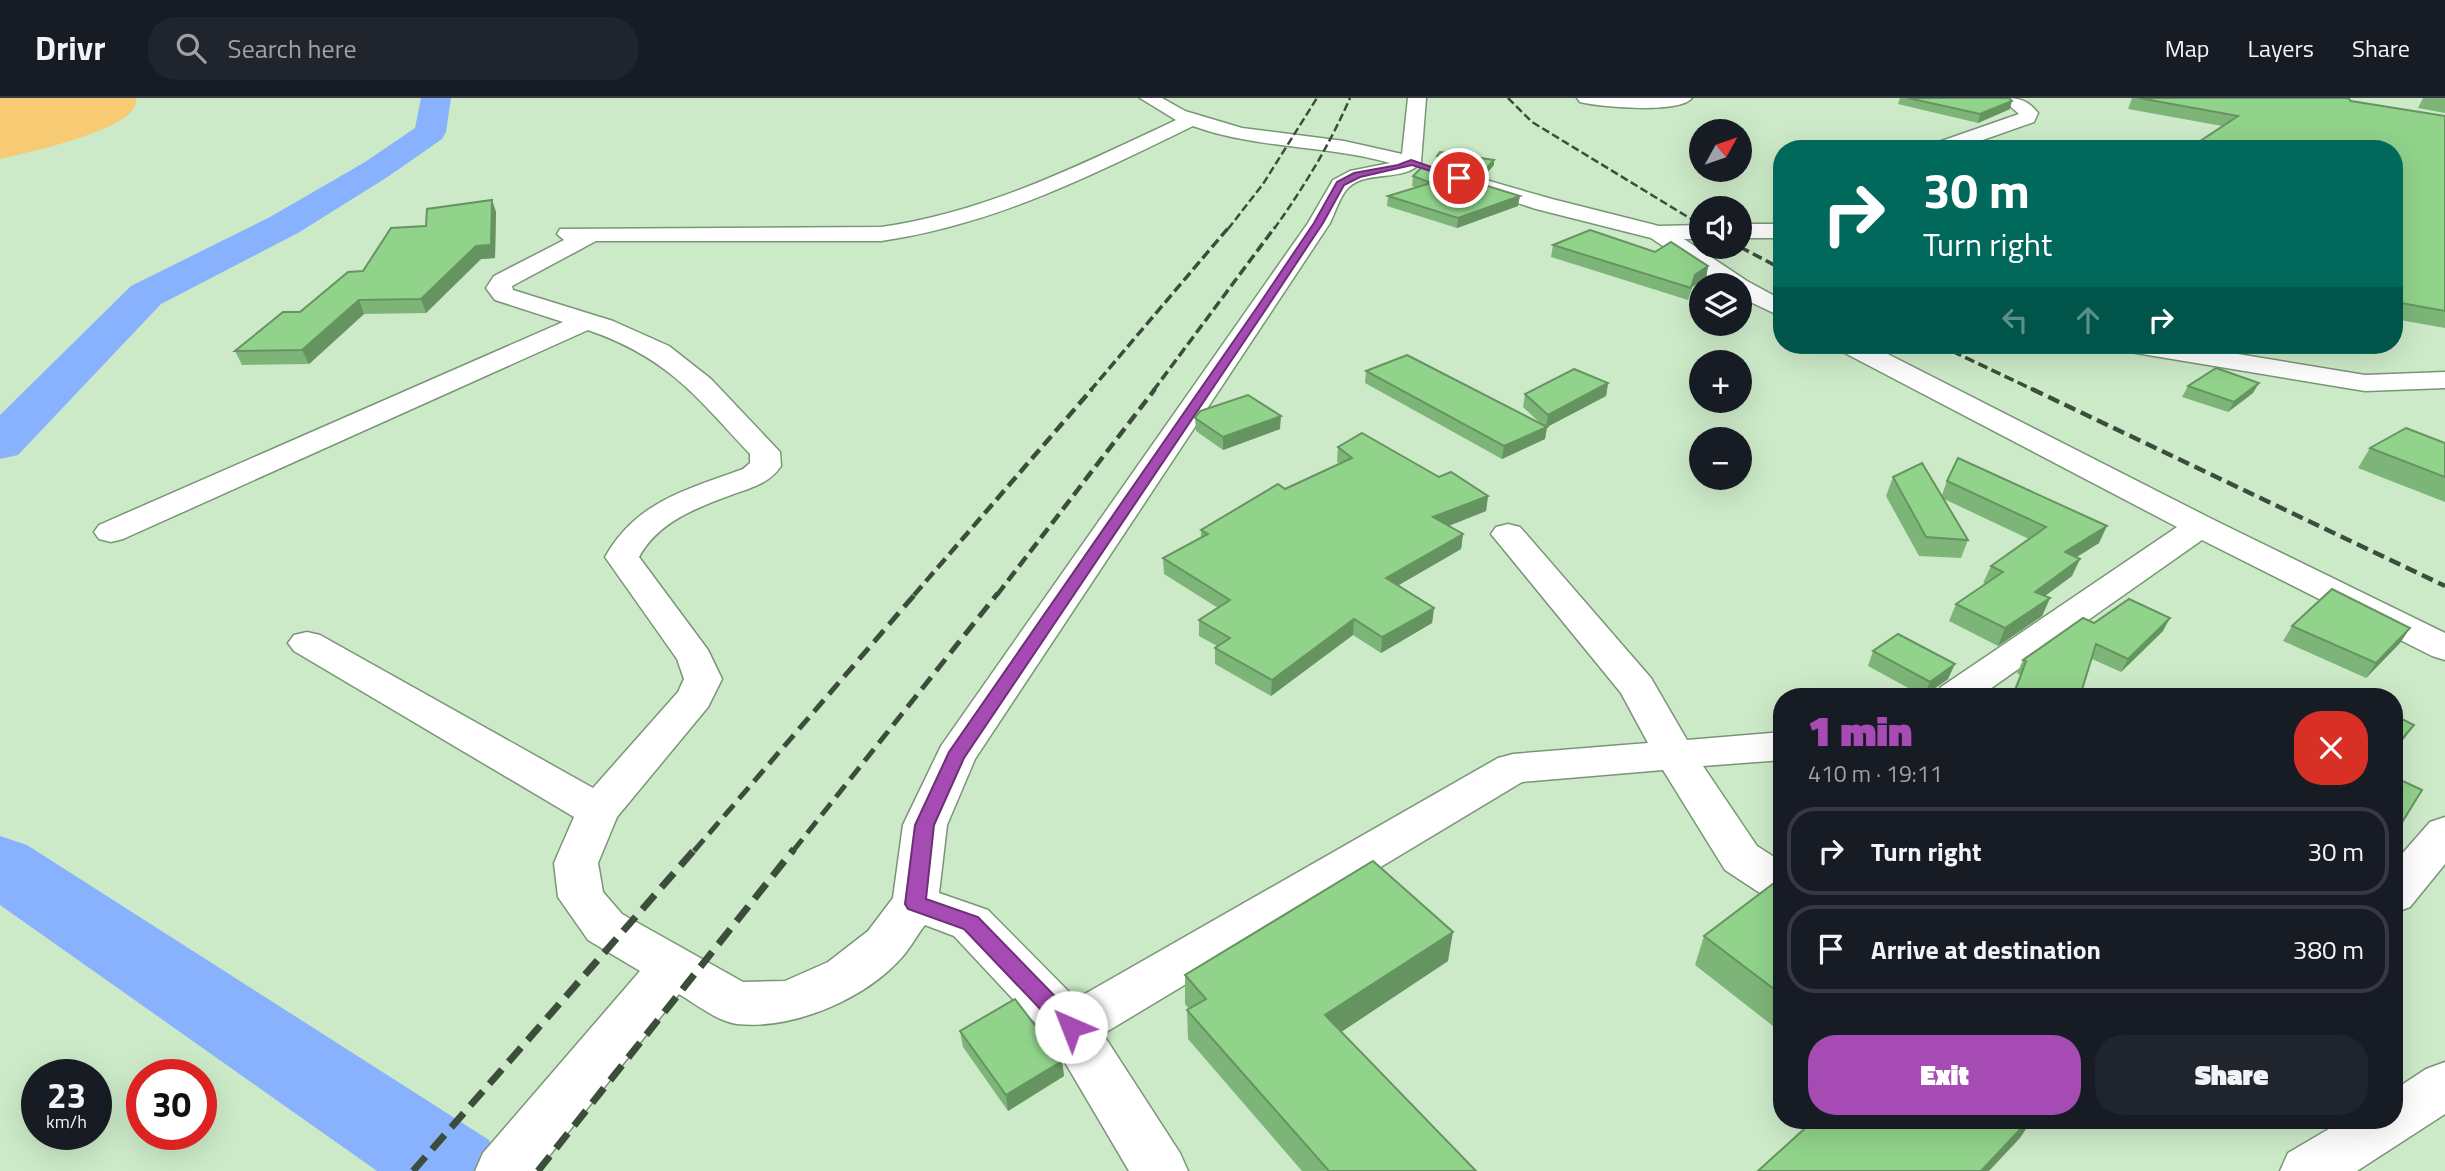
<!DOCTYPE html>
<meta charset="utf-8">
<style>
:root{--surface:#171b24;--page:#20242c;--text:#f1f3f6;--muted:#9ea1a6;--line:#363941;--accent:#a64ab4}
body{margin:0;font-family:"Titillium Web",sans-serif;background:var(--page);color:var(--text);height:100vh;display:flex;flex-direction:column;font-size:26px;white-space:nowrap}
*{box-sizing:border-box;margin:0}
p{font-size:23px;color:var(--muted)}
.icon{flex:none;width:38px;height:38px;fill:none;stroke:currentColor;stroke-width:2;stroke-linecap:round;stroke-linejoin:round}
.map{position:relative;flex:1;overflow:hidden}
.panel{position:absolute;left:1773px;top:590px;width:630px;height:441px;display:flex;flex-direction:column;background:var(--surface);border-radius:28px;box-shadow:0 7px 28px #0002}
.panel>*{flex:none}
.banner{position:absolute;left:1773px;top:42px;width:630px;height:214px;border-radius:28px;box-shadow:0 7px 28px #0002;background:#00695c;color:#fff;overflow:hidden}
.needle{width:46px;rotate:50deg}
.controls{position:absolute;left:1689px;top:21px;display:grid;gap:14px}
.controls a{display:grid;place-items:center;width:63px;height:63px;border-radius:50%;background:var(--surface);box-shadow:0 7px 28px #0002;font-size:35px}
.speed{position:absolute;left:21px;top:961px;display:flex;gap:14px;font-size:35px;font-weight:700;text-align:center}
.speed>*{display:grid;place-content:center;width:91px;height:91px;border-radius:50%;background:var(--surface);box-shadow:0 7px 28px #0002;line-height:1}
.speed small{font-size:18px;font-weight:400}
.speed .limit{border:10px solid #d22;background:#fff;color:#111}
.pin{position:absolute;display:grid;place-items:center;width:60px;height:60px;color:#fff;margin:-30px;border:4px solid #fff;border-radius:50%;box-shadow:0 2px 7px #0007}
.me{position:absolute;width:77px;margin:-38px;rotate:316deg;stroke-linejoin:round;filter:drop-shadow(0 0 5px #0008)}
.turn{display:flex;align-items:center;gap:24px;height:147px;padding:0 35px;font-size:32px}
.turn .icon{width:91px;height:91px;stroke-width:2.5}
.turn b{display:block;font-size:49px;line-height:60px}
.lanes{display:flex;align-items:center;height:66px;padding:0 35px;background:#0003;justify-content:center;gap:35px;direction:ltr}
.lanes .off{opacity:.35}
.round{display:grid;place-items:center;flex:none;width:74px;height:74px;border-radius:28px;background:var(--page)}
.head{display:flex;align-items:center;justify-content:space-between;height:119px;padding:0 35px}
h1{font-size:42px;font-weight:800;line-height:52px;color:var(--accent)}
.action{display:flex;gap:14px;margin-top:auto;padding:14px 35px}
.action a{flex:1;height:80px;border-radius:28px;background:var(--accent);color:#fff;font-size:28px;font-weight:800;line-height:80px;text-align:center}
.action a+a{background:var(--page);color:var(--text)}
ul{padding:0;list-style:none}
li{display:flex;align-items:center;gap:21px;height:88px;margin:0 14px 10px;padding:0 21px;border:4px solid var(--line);border-radius:28px}
li div{flex:1}
li b{display:block;font-size:26px}
li em{font-style:normal}
header{display:flex;align-items:center;gap:42px;box-sizing:border-box;height:98px;padding:0 35px;background:var(--surface);border-bottom:2px solid var(--line)}
header strong{font-size:33px}
nav{display:flex;gap:38px;margin-inline-start:auto;font-size:24px}
.search{width:490px;height:63px;background:var(--page);display:flex;align-items:center;gap:18px;box-sizing:border-box;padding:0 24px;border-radius:28px;color:var(--muted);font-size:26px}
.map>svg:first-child{display:block}
.green{fill:#f7ca74}
.lines{fill:none;stroke-linecap:round;stroke-linejoin:round}
.river{fill:#89b2fe;fill-rule:evenodd}
.minor-casing{stroke:#799576;stroke-width:3}
.minor{fill:#fff;fill-rule:evenodd}
.rail-far4{stroke:#3d4d3c;stroke-width:2.5;stroke-dasharray:8 3.5;stroke-linecap:butt}
.rail-far3{stroke:#3d4d3c;stroke-width:3.5;stroke-dasharray:10 4.5;stroke-linecap:butt}
.rail-far2{stroke:#3d4d3c;stroke-width:4.5;stroke-dasharray:12 6;stroke-linecap:butt}
.rail-far1{stroke:#3d4d3c;stroke-width:5;stroke-dasharray:15 8;stroke-linecap:butt}
.rail{stroke:#3d4d3c;stroke-width:7;stroke-dasharray:19 10;stroke-linecap:butt}
.wall{fill:#7db578}
.shaded-wall{fill:#669461}
.building{fill:#91d38b;stroke:#669461;stroke-width:2}
.route{fill:#a64ab4;stroke:#6c3075;stroke-width:2}
</style>
<header>
<strong>Drivr</strong>
<div class="search"><svg class="icon" aria-label="search" viewBox="0 0 24 24"><circle cx="10" cy="10" r="6"/><path d="M15 15l6 6"/></svg>Search here</div>
<nav><a>Map</a><a>Layers</a><a>Share</a></nav>
</header>
<div class="map">
<svg width="2445" height="1073" viewBox="0 0 2445 1073">
<rect width="100%" height="100%" fill="#cceac8"/>
<path class="green" d="M 0,0 L 136,0 C 143,31 24,55 0,61 Z"/>
<g class="lines">
<g class="river">
<path d="M 421,0 L 451,0 L 446,34 L 442,41 L 389,78 L 298,135 L 161,206 L 18,357 L 0,361 L 0,317 L 131,188 L 270,119 L 365,64 L 415,30 Z"/>
<path d="M 0,738 L 27,747 L 489,1042 L 503,1073 L 377,1073 L 0,807 Z"/>
</g>
<defs>
<g id="minor">
<path d="M 1140,0 L 1162,0 L 1185,13 L 1242,30 L 1344,43 L 1402,56 L 1408,0 L 1426,0 L 1421,64 C 1405,85 1367,71 1348,90 C 1340,98 1335,115 1330,125 L 975,661 L 947,727 L 939,795 L 988,812 L 1076,901 L 1498,660 L 1513,656 L 1648,645 L 1621,595 L 1491,436 L 1496,429 L 1508,426 L 1520,429 L 1651,580 L 1687,642 L 1782,634 L 1782,662 L 1703,668 L 1757,748 L 1782,764 L 1782,804 L 1766,799 L 1725,772 L 1663,672 L 1522,684 L 1103,936 L 1180,1055 L 1188,1073 L 1129,1073 L 1053,944 L 954,838 L 925,827 C 917,837 911,849 903,858 C 866,901 793,932 737,926 C 717,923 697,907 679,896 L 537,1073 L 475,1073 L 483,1055 L 640,873 L 588,842 L 558,799 L 554,765 L 574,719 L 294,553 L 288,545 L 294,537 L 307,534 L 320,537 L 593,690 L 678,594 L 684,581 L 677,561 L 605,459 C 637,403 686,392 743,371 L 750,365 L 750,356 C 695,297 668,260 588,232 L 123,441 L 111,444 L 99,441 L 94,434 L 99,427 L 563,224 L 495,202 L 486,190 L 494,178 L 564,142 L 557,136 L 560,131 L 881,129 C 987,114 1080,67 1176,22 ZM 1193,28 C 1256,51 1326,47 1390,65 L 1350,73 L 1333,82 L 1308,125 L 941,648 L 903,727 L 893,800 L 868,833 L 828,864 L 785,883 L 743,884 L 622,816 L 603,794 L 598,765 L 617,719 L 708,609 L 722,581 L 708,552 L 639,459 C 658,424 696,410 731,397 C 750,390 769,386 781,368 L 780,354 L 711,281 L 669,248 L 613,223 L 513,192 L 512,188 L 596,143 L 881,143 C 996,126 1090,78 1193,28 Z"/>
<path d="M 1577,0 L 1692,0 C 1679,16 1600,9 1580,4 Z"/>
<path d="M 2001,0 C 2018,0 2027,1 2038,15 L 2034,24 L 1957,51 L 1927,51 L 1930,47 L 2019,16 Z"/>
<path d="M 1472,78 L 1552,101 L 1659,128 L 1701,127 L 1701,141 L 1684,141 L 1747,183 L 1782,202 L 1782,219 L 1740,199 L 1740,187 L 1721,187 L 1651,140 L 1536,111 L 1465,88 L 1462,84 L 1465,80 Z"/>
<rect x="1740" y="126" width="42" height="14"/>
<path d="M 1837,247 L 1870,247 L 2212,421 L 2445,535 L 2445,562 L 2432,558 L 2202,442 L 1980,598 L 1936,598 L 1941,589 L 2177,429 L 1841,253 Z"/>
<path d="M 2123,247 L 2183,247 L 2365,277 L 2445,274 L 2445,290 L 2365,293 L 2136,255 L 2127,253 Z"/>
<path d="M 2445,719 L 2445,766 L 2410,809 L 2394,815 L 2394,765 L 2430,724 Z"/>
<path d="M 2445,964 L 2445,1016 L 2357,1073 L 2280,1073 L 2288,1055 L 2344,1022 L 2394,1022 L 2394,992 L 2426,971 Z"/>
</g>
</defs>
<use href="#minor" class="minor-casing"/>
<use href="#minor" class="minor"/>
<g class="rail-far4">
<path d="M 1508,0 L 1532,24 L 1701,127"/>
<path d="M 1228,131 L 1263,86 L 1317,0"/>
<path d="M 1274,131 C 1304,89 1329,48 1350,0"/>
</g>
<g class="rail-far3">
<path d="M 1740,149 L 1782,171"/>
<path d="M 1939,247 L 2036,293"/>
<path d="M 1090,293 L 1229,129"/>
<path d="M 1153,293 L 1275,129"/>
</g>
<g class="rail-far2">
<path d="M 2032,291 L 2445,488"/>
<path d="M 914,497 L 1092,291"/>
<path d="M 997,497 L 1155,291"/>
</g>
<g class="rail-far1">
<path d="M 694,753 L 916,495"/>
<path d="M 793,753 L 998,495"/>
</g>
<g class="rail">
<path d="M 413,1073 L 695,751"/>
<path d="M 538,1073 L 794,751"/>
</g>
</g>
<g class="wall">
<path d="M 1900,0 L 2009,0 L 2010,11 L 1978,25 L 1898,6 Z"/>
<path d="M 2132,0 L 2348,0 L 2351,3 L 2445,18 L 2445,230 L 2394,221 L 2394,51 L 2222,28 L 2128,11 Z"/>
<path d="M 2423,0 L 2445,0 L 2445,15 L 2418,10 Z"/>
<path d="M 1437,58 L 1494,67 L 1484,78 L 1436,63 Z"/>
<path d="M 1413,78 L 1518,108 L 1457,130 L 1387,108 L 1388,98 L 1416,90 L 1412,88 Z"/>
<path d="M 492,102 L 496,114 L 495,160 L 481,161 L 426,215 L 364,216 L 309,266 L 242,267 L 235,253 L 300,214 L 363,173 Z"/>
<path d="M 1553,147 L 1655,154 L 1708,168 L 1706,180 L 1692,189 L 1688,202 L 1551,159 Z"/>
<path d="M 1366,273 L 1541,326 L 1523,309 L 1525,296 L 1608,285 L 1606,298 L 1547,329 L 1545,341 L 1502,361 L 1365,285 Z"/>
<path d="M 2188,288 L 2253,295 L 2228,314 L 2182,299 Z"/>
<path d="M 1195,320 L 1280,331 L 1223,352 L 1196,333 Z"/>
<path d="M 2445,345 L 2445,404 L 2358,370 L 2370,350 Z"/>
<path d="M 1338,349 L 1439,379 L 1488,398 L 1486,413 L 1448,428 L 1463,436 L 1461,451 L 1399,487 L 1434,510 L 1432,525 L 1381,555 L 1353,537 L 1271,598 L 1215,566 L 1215,550 L 1217,548 L 1199,538 L 1199,522 L 1218,510 L 1164,476 L 1163,460 L 1201,440 L 1201,432 L 1285,391 L 1340,366 L 1337,364 Z"/>
<path d="M 1893,379 L 1942,397 L 1947,383 L 2099,445 L 2077,459 L 2072,478 L 2045,498 L 2050,500 L 2042,518 L 1998,548 L 1949,523 L 1956,506 L 1986,486 L 1983,485 L 1991,468 L 2029,441 L 1944,401 L 1968,442 L 1961,460 L 1919,458 L 1886,398 Z"/>
<path d="M 2094,525 L 2163,533 L 2121,574 L 2092,561 L 2080,598 L 2011,598 L 2020,577 L 2017,575 L 2023,562 Z"/>
<path d="M 2292,528 L 2410,530 L 2400,545 L 2366,580 L 2283,543 Z"/>
<path d="M 1873,553 L 1948,581 L 1923,598 L 1868,568 Z"/>
<path d="M 2394,679 L 2401,726 L 2394,735 Z"/>
<path d="M 1782,791 L 1782,935 L 1695,867 L 1704,838 Z"/>
<path d="M 1448,863 L 1341,934 L 1476,1073 L 1302,1073 L 1188,941 L 1187,912 L 1189,911 L 1185,906 L 1185,877 Z"/>
<path d="M 960,933 L 1062,963 L 1064,978 L 1008,1013 L 963,949 Z"/>
</g>
<g class="shaded-wall">
<path d="M 2012,3 L 2010,11 L 1978,25 L 1980,16 Z"/>
<path d="M 1494,62 L 1494,67 L 1484,78 L 1485,72 Z"/>
<path d="M 1520,98 L 1518,108 L 1457,130 L 1458,120 Z"/>
<path d="M 492,102 L 496,114 L 495,160 L 481,161 L 426,215 L 421,201 Z"/>
<path d="M 1708,168 L 1706,180 L 1692,189 L 1688,202 L 1695,177 Z"/>
<path d="M 359,202 L 364,216 L 309,266 L 302,252 Z"/>
<path d="M 1608,285 L 1606,298 L 1547,329 L 1545,341 L 1502,361 L 1504,348 L 1546,329 L 1548,317 Z"/>
<path d="M 2259,285 L 2253,295 L 2228,314 L 2234,304 Z"/>
<path d="M 1281,318 L 1280,331 L 1223,352 L 1223,339 Z"/>
<path d="M 1488,398 L 1486,413 L 1431,435 L 1433,419 Z"/>
<path d="M 2107,428 L 2099,445 L 2057,471 L 2065,454 Z"/>
<path d="M 1463,436 L 1461,451 L 1385,495 L 1386,480 Z"/>
<path d="M 2080,461 L 2072,478 L 2027,511 L 2035,494 Z"/>
<path d="M 2050,500 L 2042,518 L 1998,548 L 2005,530 Z"/>
<path d="M 1434,510 L 1432,525 L 1381,555 L 1382,539 Z"/>
<path d="M 2170,520 L 2163,533 L 2121,574 L 2128,561 Z"/>
<path d="M 1354,521 L 1353,537 L 1271,598 L 1272,582 Z"/>
<path d="M 2410,530 L 2400,545 L 2366,580 L 2376,565 Z"/>
<path d="M 1955,566 L 1948,581 L 1924,598 L 1930,584 Z"/>
<path d="M 2414,627 L 2404,641 L 2394,652 L 2394,650 Z"/>
<path d="M 1453,834 L 1448,863 L 1323,946 L 1325,917 Z"/>
<path d="M 1062,963 L 1064,978 L 1008,1013 L 1006,997 Z"/>
<path d="M 2029,1022 L 2032,1022 L 2020,1040 L 1989,1073 L 1981,1073 Z"/>
</g>
<g class="building">
<path d="M 1908,0 L 2009,0 L 2012,3 L 1980,16 Z"/>
<path d="M 2139,0 L 2348,0 L 2351,3 L 2445,18 L 2445,213 L 2401,205 L 2394,177 L 2394,51 L 2188,51 L 2238,18 Z"/>
<path d="M 1440,54 L 1494,62 L 1485,72 L 1437,58 Z"/>
<path d="M 1423,68 L 1520,98 L 1458,120 L 1388,98 L 1431,85 L 1413,78 Z"/>
<path d="M 492,102 L 491,147 L 476,148 L 421,201 L 359,202 L 302,252 L 235,253 L 283,214 L 300,214 L 348,174 L 363,173 L 391,130 L 426,128 L 427,111 Z"/>
<path d="M 1590,132 L 1655,154 L 1671,144 L 1708,168 L 1695,177 L 1691,190 L 1553,147 Z"/>
<path d="M 1407,257 L 1547,329 L 1504,348 L 1366,273 Z"/>
<path d="M 2216,270 L 2259,285 L 2234,304 L 2188,288 Z"/>
<path d="M 1574,271 L 1608,285 L 1548,317 L 1525,296 Z"/>
<path d="M 1248,297 L 1281,318 L 1223,339 L 1195,320 L 1200,313 Z"/>
<path d="M 2406,330 L 2445,345 L 2445,379 L 2370,350 Z"/>
<path d="M 1362,335 L 1439,379 L 1451,374 L 1488,398 L 1433,419 L 1463,436 L 1386,480 L 1434,510 L 1382,539 L 1354,521 L 1272,582 L 1215,550 L 1230,540 L 1199,522 L 1230,502 L 1163,460 L 1208,436 L 1201,432 L 1278,386 L 1285,391 L 1352,360 L 1338,349 Z"/>
<path d="M 1958,360 L 2107,428 L 2065,454 L 2080,461 L 2035,494 L 2050,500 L 2005,530 L 1956,506 L 2003,474 L 1991,468 L 2046,429 L 1947,383 Z"/>
<path d="M 1922,365 L 1968,442 L 1926,439 L 1893,379 Z"/>
<path d="M 2332,491 L 2410,530 L 2376,565 L 2292,528 Z"/>
<path d="M 2129,501 L 2170,520 L 2128,561 L 2096,546 L 2080,598 L 2021,598 L 2014,596 L 2026,563 L 2023,562 L 2083,520 L 2094,525 Z"/>
<path d="M 1898,536 L 1955,566 L 1930,584 L 1873,553 Z"/>
<path d="M 2344,595 L 2352,598 L 2340,598 Z"/>
<path d="M 2394,617 L 2414,627 L 2394,650 Z"/>
<path d="M 2394,679 L 2422,692 L 2401,726 L 2394,723 Z"/>
<path d="M 1373,763 L 1453,834 L 1325,917 L 1476,1073 L 1329,1073 L 1187,912 L 1206,901 L 1185,877 Z"/>
<path d="M 1774,785 L 1782,791 L 1782,897 L 1704,838 Z"/>
<path d="M 1015,901 L 1062,963 L 1006,997 L 960,933 Z"/>
<path d="M 1814,1022 L 2029,1022 L 1981,1073 L 1758,1073 Z"/>
</g>
<path class="route" d="M 1411,62 L 1463,80 L 1459,82 L 1412,67 L 1360,79 L 1344,87 L 1323,125 L 1268,208 L 964,660 L 934,727 L 926,801 L 978,819 L 1079,923 L 1082,929 L 1079,936 L 1071,939 L 1064,936 L 964,831 L 908,811 L 905,806 L 915,727 L 949,654 L 1258,208 L 1314,125 L 1337,84 L 1354,75 L 1398,67 Z"/>
</svg>
<div class="controls">
<a><svg class="needle" viewBox="-14 -14 28 28"><path d="M0-13l5 13h-10z" fill="#e53935"/><path d="M0 13l5-13h-10z" fill="#9ea1a6"/></svg></a>
<a><svg class="icon" aria-label="sound" viewBox="0 0 24 24"><path d="M4 9h4l5-4v14l-5-4H4zM17 9q2 3 0 6"/></svg></a>
<a><svg class="icon" aria-label="layers" viewBox="0 0 24 24"><path d="M12 4l9 5-9 5-9-5zM3 14l9 5 9-5"/></svg></a>
<a>+</a>
<a>−</a>
</div>
<div class="speed"><div>23<small>km/h</small></div><div class="limit">30</div></div>
<div class="pin" style="left:1459px;top:80px;background:#d93025"><svg class="icon" aria-label="arrive" viewBox="0 0 24 24"><path d="M6 21V4h12l-3 4 3 4H6"/></svg></div>
<svg class="me" style="left:1071px;top:929px" viewBox="-20 -20 40 40"><circle r="19" fill="#fff"/><path d="M0-13L10 11 0 6-10 11z" fill="#a64ab4"/></svg>
<div class="banner">
<div class="turn"><svg class="icon" aria-label="right" viewBox="0 0 24 24"><path d="M7 20v-9h11M14 6l5 5-5 5"/></svg><div><b>30 m</b>Turn right</div></div>
<div class="lanes"><svg class="icon off" aria-label="left" viewBox="0 0 24 24"><path d="M17 20v-9H6M10 6l-5 5 5 5"/></svg><svg class="icon off" aria-label="ahead" viewBox="0 0 24 24"><path d="M12 20V5M6 11l6-6 6 6"/></svg><svg class="icon" aria-label="right" viewBox="0 0 24 24"><path d="M7 20v-9h11M14 6l5 5-5 5"/></svg></div>
</div>
<section class="panel">
<div class="head"><div><h1>1 min</h1><p>410 m · 19:11</p></div><a class="round" style="background:#d93025;color:#fff"><svg class="icon" aria-label="close" viewBox="0 0 24 24"><path d="M6 6l12 12M18 6L6 18"/></svg></a></div>
<ul>
<li><svg class="icon" aria-label="right" viewBox="0 0 24 24"><path d="M7 20v-9h11M14 6l5 5-5 5"/></svg><div><b>Turn right</b></div><em>30 m</em></li>
<li><svg class="icon" aria-label="arrive" viewBox="0 0 24 24"><path d="M6 21V4h12l-3 4 3 4H6"/></svg><div><b>Arrive at destination</b></div><em>380 m</em></li>
</ul>
<div class="action"><a>Exit</a><a>Share</a></div>
</section>
</div>
